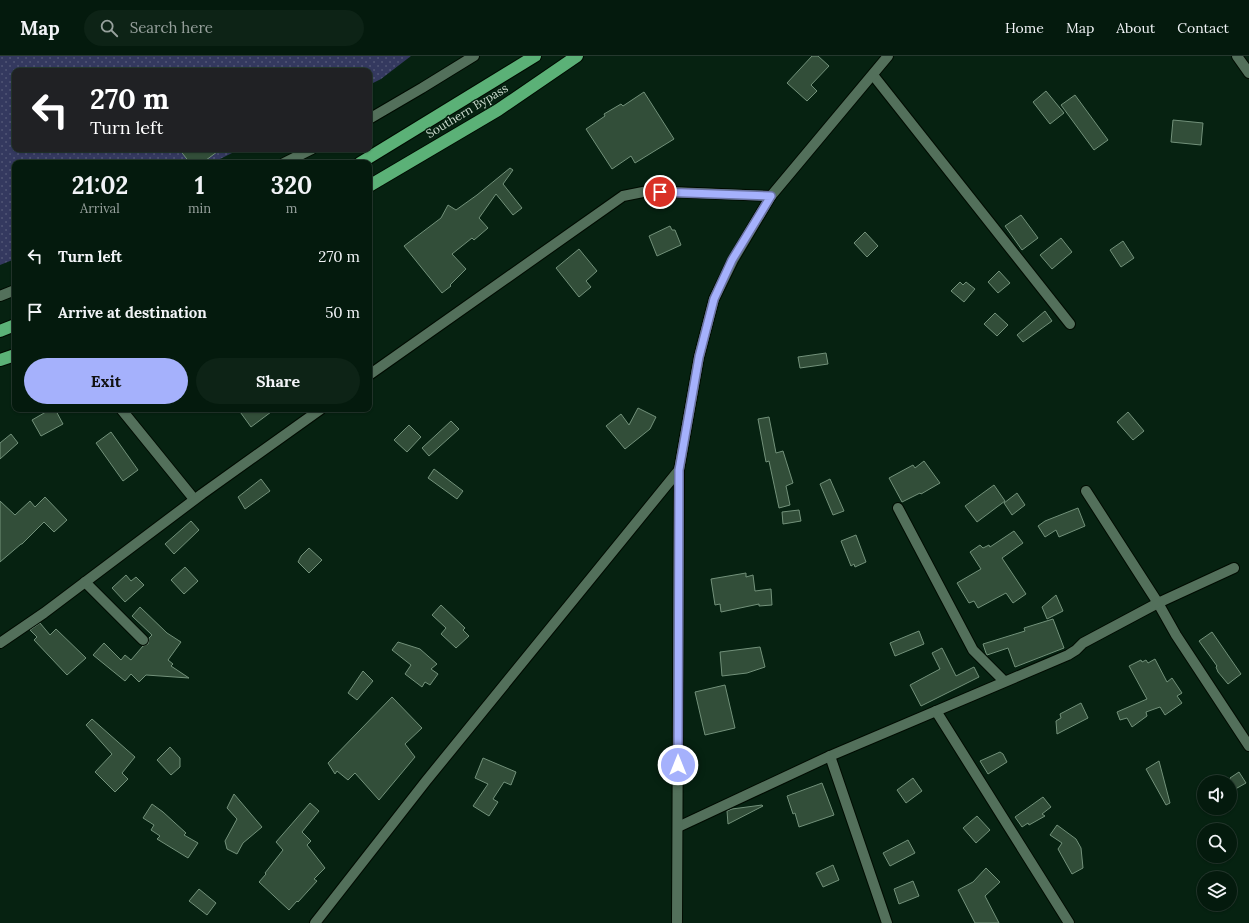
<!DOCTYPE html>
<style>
:root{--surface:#041a0d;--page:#0d2316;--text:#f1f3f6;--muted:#97a19d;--line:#25382e;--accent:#a5b1fc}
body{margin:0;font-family:Lora,serif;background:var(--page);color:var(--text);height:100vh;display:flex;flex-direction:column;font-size:15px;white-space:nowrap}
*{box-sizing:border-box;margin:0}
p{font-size:13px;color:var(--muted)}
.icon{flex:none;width:22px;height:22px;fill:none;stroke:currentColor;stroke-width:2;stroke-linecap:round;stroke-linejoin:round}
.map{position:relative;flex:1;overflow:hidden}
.details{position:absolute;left:12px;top:104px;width:360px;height:252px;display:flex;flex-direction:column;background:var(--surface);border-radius:8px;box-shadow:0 1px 3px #0004,0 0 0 1px var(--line)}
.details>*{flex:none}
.top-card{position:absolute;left:12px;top:12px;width:360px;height:84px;border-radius:8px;box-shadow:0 1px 3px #0004,0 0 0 1px var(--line);background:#202124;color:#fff;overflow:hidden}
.controls{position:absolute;left:1197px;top:719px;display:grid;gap:8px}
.controls a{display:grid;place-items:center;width:40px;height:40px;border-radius:50%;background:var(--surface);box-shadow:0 1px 3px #0004,0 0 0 1px var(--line);font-size:20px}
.pin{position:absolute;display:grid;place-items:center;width:34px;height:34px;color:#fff;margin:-17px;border:2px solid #fff;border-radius:50%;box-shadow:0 1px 4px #0007}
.me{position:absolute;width:44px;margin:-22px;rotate:0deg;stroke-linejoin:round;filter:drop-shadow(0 0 3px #0008)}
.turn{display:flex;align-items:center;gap:14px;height:84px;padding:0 12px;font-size:18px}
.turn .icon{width:52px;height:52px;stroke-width:2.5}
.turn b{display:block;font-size:28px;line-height:34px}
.eta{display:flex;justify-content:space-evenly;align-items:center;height:68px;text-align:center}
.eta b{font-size:24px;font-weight:700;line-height:28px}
.action{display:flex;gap:8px;margin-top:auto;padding:8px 12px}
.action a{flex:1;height:46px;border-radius:24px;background:var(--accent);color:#111;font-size:16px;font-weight:700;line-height:46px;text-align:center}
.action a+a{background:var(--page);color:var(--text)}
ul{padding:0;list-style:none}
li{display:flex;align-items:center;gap:12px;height:56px;padding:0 12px}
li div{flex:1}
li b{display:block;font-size:15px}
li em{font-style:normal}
header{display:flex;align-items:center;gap:24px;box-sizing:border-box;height:56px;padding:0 20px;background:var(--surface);border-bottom:1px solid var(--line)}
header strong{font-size:19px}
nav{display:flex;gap:22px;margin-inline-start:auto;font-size:14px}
.search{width:280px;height:36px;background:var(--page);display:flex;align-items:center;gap:10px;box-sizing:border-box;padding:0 14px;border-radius:22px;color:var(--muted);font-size:15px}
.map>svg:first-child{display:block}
.park{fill:url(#park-dots)}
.building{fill:#324e39;stroke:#72917a}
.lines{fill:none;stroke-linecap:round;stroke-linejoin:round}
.street-casing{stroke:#000b01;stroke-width:12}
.secondary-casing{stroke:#000b01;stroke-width:12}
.highway-casing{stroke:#000b01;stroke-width:14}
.street{stroke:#53705b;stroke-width:10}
.secondary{stroke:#53705b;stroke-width:10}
.highway{stroke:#5bb177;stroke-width:12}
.route-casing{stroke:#6b73a4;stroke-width:10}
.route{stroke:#a5b1fc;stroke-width:7}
.labels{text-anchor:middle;stroke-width:3;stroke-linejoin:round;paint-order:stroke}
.street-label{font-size:12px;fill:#cbdbce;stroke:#062211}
</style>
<header>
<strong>Map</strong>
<div class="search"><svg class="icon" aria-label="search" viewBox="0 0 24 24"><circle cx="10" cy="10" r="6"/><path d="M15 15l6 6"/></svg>Search here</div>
<nav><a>Home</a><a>Map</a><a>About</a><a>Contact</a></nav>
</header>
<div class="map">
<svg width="1249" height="867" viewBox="0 0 1249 867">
<defs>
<pattern id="park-dots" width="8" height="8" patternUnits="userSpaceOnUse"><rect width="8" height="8" fill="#34395f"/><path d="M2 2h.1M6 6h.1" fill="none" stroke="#505575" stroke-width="1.8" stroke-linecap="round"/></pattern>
</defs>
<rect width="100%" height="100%" fill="#062211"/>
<path class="park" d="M 0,0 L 411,0 L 381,23 L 369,29 L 369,15 L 15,15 L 15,93 L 240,93 L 212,107 L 15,107 L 15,203 L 0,209 Z"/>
<g class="building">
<path d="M 812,0 L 818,0 L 829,10 L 811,29 L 817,35 L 807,45 L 787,27 Z"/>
<path d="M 1046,35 L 1064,57 L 1050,68 L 1033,46 Z"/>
<path d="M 644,36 L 674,83 L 635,107 L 631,100 L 612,113 L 586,73 L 605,60 L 604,58 L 621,48 L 623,50 Z"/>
<path d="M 1075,39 L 1108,84 L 1094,94 L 1061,49 Z"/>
<path d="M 1173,64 L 1203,67 L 1201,89 L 1171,86 Z"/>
<path d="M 179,93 L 221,93 L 202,107 L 190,107 Z"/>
<path d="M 510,112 L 513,114 L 503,128 L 522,152 L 513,159 L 496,138 L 479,162 L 488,172 L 474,184 L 472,182 L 452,198 L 466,213 L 450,229 L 451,230 L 442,237 L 404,190 L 441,162 L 448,149 L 456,154 L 477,139 Z"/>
<path d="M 1021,159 L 1038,182 L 1022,194 L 1005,170 Z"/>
<path d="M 670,170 L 672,174 L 675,174 L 681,189 L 657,200 L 649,180 Z"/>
<path d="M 865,176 L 878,190 L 867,201 L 854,187 Z"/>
<path d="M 1061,182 L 1072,196 L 1052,213 L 1040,199 Z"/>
<path d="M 1123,185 L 1134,202 L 1121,211 L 1110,194 Z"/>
<path d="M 579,193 L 597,215 L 586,225 L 591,231 L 579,241 L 556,212 Z"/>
<path d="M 999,215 L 1010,227 L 998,237 L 988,226 Z"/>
<path d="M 960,226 L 963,229 L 966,226 L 975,233 L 964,246 L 951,235 Z"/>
<path d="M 1045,255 L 1052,265 L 1023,286 L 1017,279 Z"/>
<path d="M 995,257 L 1008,269 L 997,280 L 984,268 Z"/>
<path d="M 826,297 L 828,308 L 800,312 L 798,301 Z"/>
<path d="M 638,352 L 656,361 L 650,373 L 625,393 L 606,370 L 621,358 L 629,369 Z"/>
<path d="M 51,353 L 55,353 L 63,368 L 41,380 L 32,364 Z"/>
<path d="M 238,353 L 275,353 L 251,371 Z"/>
<path d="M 1128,356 L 1144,375 L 1133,384 L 1117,366 Z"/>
<path d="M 769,361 L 776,397 L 783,395 L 793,427 L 786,430 L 790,449 L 779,452 L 769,405 L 766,406 L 758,363 Z"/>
<path d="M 451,365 L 459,373 L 429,400 L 422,392 Z"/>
<path d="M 409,369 L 421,381 L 407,396 L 394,384 Z"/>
<path d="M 111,376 L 138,414 L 123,425 L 96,387 Z"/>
<path d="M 11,378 L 18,387 L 0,403 L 0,387 Z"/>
<path d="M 924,405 L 940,427 L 921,438 L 920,437 L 902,446 L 889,422 L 913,409 L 915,412 Z"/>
<path d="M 434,413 L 463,435 L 457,443 L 428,422 Z"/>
<path d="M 261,423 L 270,435 L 245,453 L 238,441 Z"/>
<path d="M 830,423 L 844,455 L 833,459 L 820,428 Z"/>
<path d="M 994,429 L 1005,445 L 977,466 L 965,450 Z"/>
<path d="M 1017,437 L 1025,449 L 1012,459 L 1004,447 Z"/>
<path d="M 45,441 L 67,464 L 54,476 L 44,466 L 22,488 L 21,488 L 0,506 L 0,445 L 15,459 L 30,445 L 35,451 Z"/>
<path d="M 1078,452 L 1085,470 L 1059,481 L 1056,474 L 1045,481 L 1038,470 L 1045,465 Z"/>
<path d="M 799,454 L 801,465 L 783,468 L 782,456 Z"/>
<path d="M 191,465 L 199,474 L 174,498 L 165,488 Z"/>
<path d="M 1014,475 L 1023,487 L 1002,502 L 1026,538 L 1013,547 L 1006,537 L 978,552 L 974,545 L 969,547 L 957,527 L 981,513 L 970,496 L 980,489 L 983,492 L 989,489 L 990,491 Z"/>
<path d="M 856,479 L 866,506 L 855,511 L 854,508 L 851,510 L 841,485 Z"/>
<path d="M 309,492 L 322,504 L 309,517 L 298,506 L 301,500 Z"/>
<path d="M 185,511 L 198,525 L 184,538 L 171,524 Z"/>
<path d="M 746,517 L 746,521 L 753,519 L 755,535 L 771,533 L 772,549 L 759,550 L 759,548 L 721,556 L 720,548 L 715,549 L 711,523 Z"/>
<path d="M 126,519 L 131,525 L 136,521 L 144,529 L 125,546 L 112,532 Z"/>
<path d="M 1056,539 L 1063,555 L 1047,563 L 1042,551 Z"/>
<path d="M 441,549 L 465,572 L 463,574 L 469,580 L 456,592 L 441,578 L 446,572 L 432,559 Z"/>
<path d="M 140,551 L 167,577 L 181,586 L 168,604 L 173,608 L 171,610 L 189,622 L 146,619 L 139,626 L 131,618 L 125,625 L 93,599 L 104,587 L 121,604 L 125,599 L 131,604 L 143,590 L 148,588 L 149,582 L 152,579 L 132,560 Z"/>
<path d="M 1053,563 L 1064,592 L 1015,611 L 1008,592 L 987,599 L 986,597 L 983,588 L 1025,575 L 1024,572 Z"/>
<path d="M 40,567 L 50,579 L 56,573 L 86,602 L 67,619 L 34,584 L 37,581 L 30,574 Z"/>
<path d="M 919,575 L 924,588 L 895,600 L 890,587 Z"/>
<path d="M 1212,576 L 1241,618 L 1228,628 L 1218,616 L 1216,611 L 1217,610 L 1199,585 Z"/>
<path d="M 398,586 L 420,593 L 437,608 L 431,613 L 438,618 L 430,629 L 425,626 L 422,631 L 405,618 L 411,609 L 392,594 Z"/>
<path d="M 760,591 L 765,611 L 747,617 L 722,620 L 720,596 Z"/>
<path d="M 942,592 L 956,620 L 974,611 L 979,621 L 921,650 L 910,629 L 940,613 L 932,597 Z"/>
<path d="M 1155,603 L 1167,626 L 1172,622 L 1182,637 L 1177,640 L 1182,647 L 1165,659 L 1160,651 L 1146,656 L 1147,660 L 1132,671 L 1127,662 L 1120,664 L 1117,656 L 1147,643 L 1129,610 L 1141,604 L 1142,606 L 1146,604 L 1148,607 Z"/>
<path d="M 363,615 L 373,625 L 357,644 L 348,637 Z"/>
<path d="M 725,629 L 735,672 L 705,679 L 695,636 Z"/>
<path d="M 392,641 L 422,672 L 405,688 L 415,701 L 379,744 L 355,717 L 348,724 L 337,715 L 335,718 L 328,707 Z"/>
<path d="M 1081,647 L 1088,662 L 1057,678 L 1056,665 L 1061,662 L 1060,658 Z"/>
<path d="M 92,663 L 135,701 L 122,717 L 128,723 L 115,736 L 95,716 L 112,698 L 86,669 Z"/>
<path d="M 170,691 L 180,702 L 180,711 L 171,719 L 157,704 Z"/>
<path d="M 1000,696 L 1003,698 L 1007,706 L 988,718 L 980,705 Z"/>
<path d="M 483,702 L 516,716 L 511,729 L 504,726 L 493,743 L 498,746 L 489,760 L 473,750 L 488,728 L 475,722 Z"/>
<path d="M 1159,705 L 1170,747 L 1166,749 L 1146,713 Z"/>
<path d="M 1239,716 L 1246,727 L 1230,736 L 1230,722 Z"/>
<path d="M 913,722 L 922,735 L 906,747 L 897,734 Z"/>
<path d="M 822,727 L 834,759 L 799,771 L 795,757 L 793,758 L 787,740 Z"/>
<path d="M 234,738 L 262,771 L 243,787 L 237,798 L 227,793 L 225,785 L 237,763 L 227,752 Z"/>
<path d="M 1043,741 L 1051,751 L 1042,758 L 1045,760 L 1029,769 L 1028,767 L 1022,771 L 1015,761 Z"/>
<path d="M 310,747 L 319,755 L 302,776 L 311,785 L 307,789 L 325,812 L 314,823 L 317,825 L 298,846 L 297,845 L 289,854 L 259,826 L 266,818 L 265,817 L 283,794 L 276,786 Z"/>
<path d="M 152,748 L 163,756 L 186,777 L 184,779 L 198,787 L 188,802 L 157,783 L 160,780 L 151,774 L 154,769 L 143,762 Z"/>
<path d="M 762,749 L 763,750 L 728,768 L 727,755 L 732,753 Z"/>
<path d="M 977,760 L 990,774 L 976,787 L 963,772 Z"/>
<path d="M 1057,769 L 1076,783 L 1081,792 L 1083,812 L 1072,818 L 1058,793 L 1062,787 L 1050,779 Z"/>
<path d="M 908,784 L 915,797 L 890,810 L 883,797 Z"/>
<path d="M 833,809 L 839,824 L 823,831 L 816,817 Z"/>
<path d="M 986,812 L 1000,826 L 985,840 L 999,867 L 975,867 L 958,834 L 973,826 Z"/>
<path d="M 913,825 L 919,840 L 899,848 L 894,833 Z"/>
<path d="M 199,833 L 216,847 L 207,859 L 189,845 Z"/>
</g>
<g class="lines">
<defs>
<g id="street">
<path d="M 1237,0 L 1249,17"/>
<path d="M 873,19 L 1070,268"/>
<path d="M 369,63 L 422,32 L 474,0"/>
<path d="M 284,107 L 312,93"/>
<path d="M 0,240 L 15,234"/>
<path d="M 369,319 L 623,140 L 648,135 L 771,140"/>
<path d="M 121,353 L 194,443"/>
<path d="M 1086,435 L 1158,547 L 1176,579 L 1249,690"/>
<path d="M 898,452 L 973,594 L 1004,625"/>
<path d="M 85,526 L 143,584"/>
<path d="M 0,587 L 44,557 L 202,438 L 321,353"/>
<path d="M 936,655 L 1069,867"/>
<path d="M 830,700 L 887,867"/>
<path d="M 678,771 L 830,700 L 1068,599 L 1076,594 L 1083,587 L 1158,547 L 1234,512"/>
<path d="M 315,867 L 426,725 L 679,414"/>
</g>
<path id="secondary" d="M 677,867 L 679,414 L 699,301 L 714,243 L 733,204 L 771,140 L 888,0"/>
<g id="highway">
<path d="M 360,107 L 535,0"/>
<path d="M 369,130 L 498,54 L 577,0"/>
<path d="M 0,275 L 15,269"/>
<path d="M 0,304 L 15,299"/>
</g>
</defs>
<use href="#street" class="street-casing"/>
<use href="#secondary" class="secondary-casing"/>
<use href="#highway" class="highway-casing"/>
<use href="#street" class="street"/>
<use href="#secondary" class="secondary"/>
<use href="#highway" class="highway"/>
</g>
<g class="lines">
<defs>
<path id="route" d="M 660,136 L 771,140 L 732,204 L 714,243 L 699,301 L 679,414 L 678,709"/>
</defs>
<use href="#route" class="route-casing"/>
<use href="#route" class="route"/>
</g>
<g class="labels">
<g class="street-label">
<text transform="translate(467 55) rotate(-31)" y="4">Southern Bypass</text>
</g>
</g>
</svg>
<div class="controls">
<a><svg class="icon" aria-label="sound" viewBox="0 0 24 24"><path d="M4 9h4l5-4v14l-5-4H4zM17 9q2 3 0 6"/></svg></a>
<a><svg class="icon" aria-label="search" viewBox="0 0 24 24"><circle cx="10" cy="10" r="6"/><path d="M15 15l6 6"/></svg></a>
<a><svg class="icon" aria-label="layers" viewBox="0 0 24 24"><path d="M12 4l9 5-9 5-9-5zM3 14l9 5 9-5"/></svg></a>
</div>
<div class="pin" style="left:660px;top:136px;background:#d93025"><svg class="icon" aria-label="arrive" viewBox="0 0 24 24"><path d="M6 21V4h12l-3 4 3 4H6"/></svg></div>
<svg class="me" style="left:678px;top:709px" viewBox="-20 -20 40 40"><circle r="17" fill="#a5b1fc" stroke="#fff" stroke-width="3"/><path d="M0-11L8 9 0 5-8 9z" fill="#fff"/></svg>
<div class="top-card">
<div class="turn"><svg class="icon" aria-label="left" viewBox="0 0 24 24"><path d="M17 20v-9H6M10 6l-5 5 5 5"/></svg><div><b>270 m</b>Turn left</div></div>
</div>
<section class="details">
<div class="eta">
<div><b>21:02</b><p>Arrival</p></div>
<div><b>1</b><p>min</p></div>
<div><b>320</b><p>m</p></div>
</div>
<ul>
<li><svg class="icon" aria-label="left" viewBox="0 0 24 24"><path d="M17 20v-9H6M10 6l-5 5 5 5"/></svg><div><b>Turn left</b></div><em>270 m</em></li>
<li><svg class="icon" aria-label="arrive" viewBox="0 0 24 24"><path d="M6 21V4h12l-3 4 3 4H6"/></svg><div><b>Arrive at destination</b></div><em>50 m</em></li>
</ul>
<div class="action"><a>Exit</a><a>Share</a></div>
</section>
</div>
